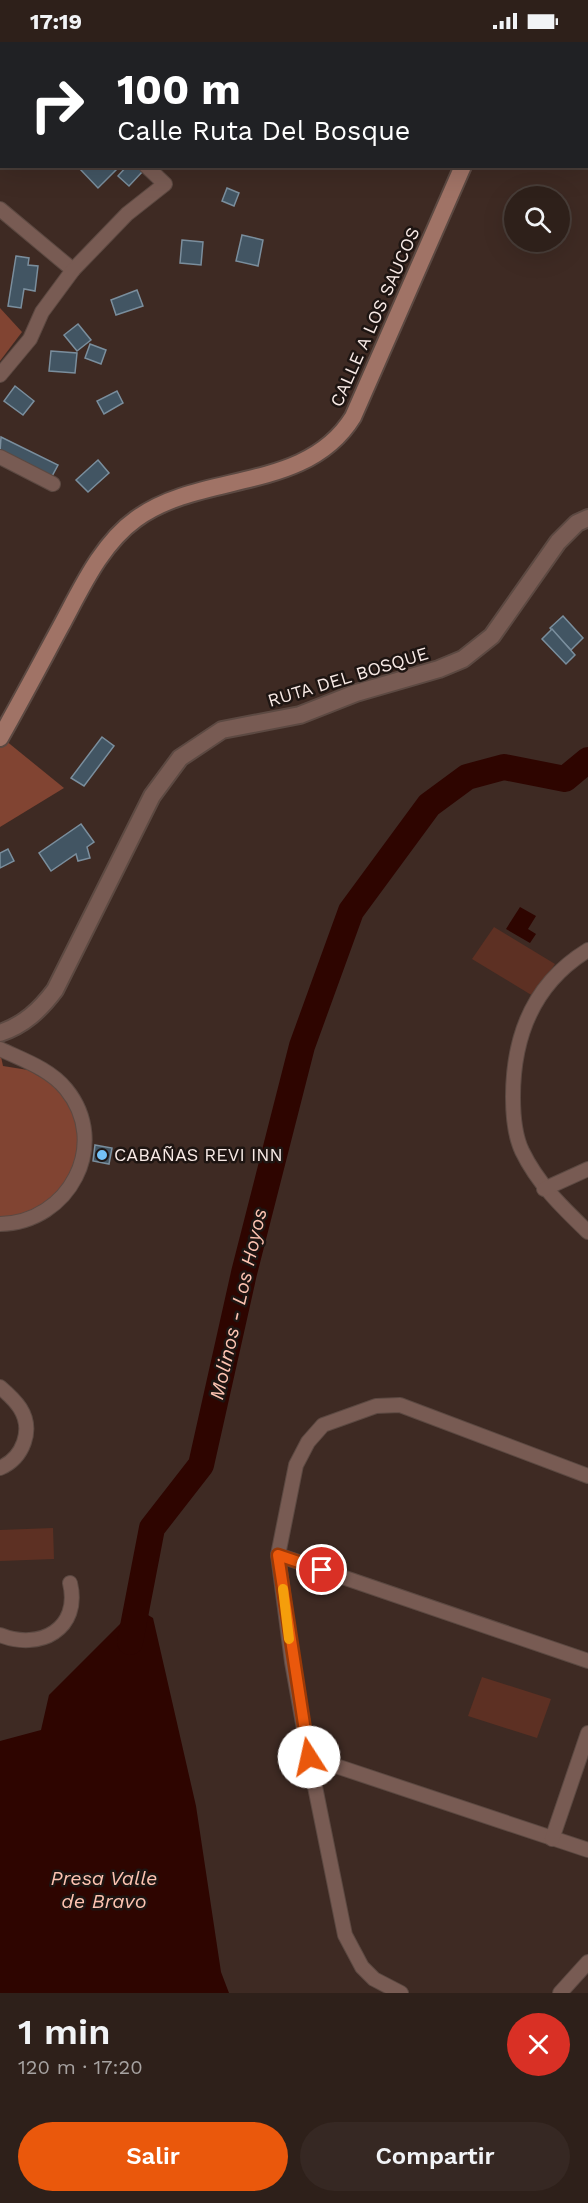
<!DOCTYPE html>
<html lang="es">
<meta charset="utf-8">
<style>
:root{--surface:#2e201a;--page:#362823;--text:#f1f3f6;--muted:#a7a3a2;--line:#493e39;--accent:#ea580c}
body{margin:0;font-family:"Work Sans",sans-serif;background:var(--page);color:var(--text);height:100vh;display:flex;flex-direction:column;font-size:22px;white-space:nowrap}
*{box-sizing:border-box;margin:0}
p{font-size:20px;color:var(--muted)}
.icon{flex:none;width:33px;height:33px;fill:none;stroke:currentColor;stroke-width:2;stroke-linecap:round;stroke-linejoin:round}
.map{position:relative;height:1951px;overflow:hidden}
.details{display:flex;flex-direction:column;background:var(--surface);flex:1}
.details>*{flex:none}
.guide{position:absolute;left:0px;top:0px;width:588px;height:126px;box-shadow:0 6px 24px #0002,0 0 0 2px var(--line);background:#202124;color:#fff;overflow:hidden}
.fabs{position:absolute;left:504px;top:144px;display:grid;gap:12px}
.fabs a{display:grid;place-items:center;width:66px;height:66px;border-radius:50%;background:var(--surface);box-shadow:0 6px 24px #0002,0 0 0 2px var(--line);font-size:30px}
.pin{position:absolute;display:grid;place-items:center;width:51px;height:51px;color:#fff;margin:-26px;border:3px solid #fff;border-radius:50%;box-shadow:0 2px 6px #0007}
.me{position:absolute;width:66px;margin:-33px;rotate:350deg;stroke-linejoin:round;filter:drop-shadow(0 0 4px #0008)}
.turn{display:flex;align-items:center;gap:21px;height:126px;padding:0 18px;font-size:27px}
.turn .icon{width:78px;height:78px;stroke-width:2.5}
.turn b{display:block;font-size:42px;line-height:51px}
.round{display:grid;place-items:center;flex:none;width:63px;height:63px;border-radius:32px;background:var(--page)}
.headline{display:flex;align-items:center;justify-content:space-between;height:102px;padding:0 18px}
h1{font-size:36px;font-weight:600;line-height:45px}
.primary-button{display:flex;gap:12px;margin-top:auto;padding:12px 18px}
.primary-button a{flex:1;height:69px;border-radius:36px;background:var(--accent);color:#fff;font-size:24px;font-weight:600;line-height:69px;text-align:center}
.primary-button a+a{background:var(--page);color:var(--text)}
.status{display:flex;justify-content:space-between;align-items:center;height:42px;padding:0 30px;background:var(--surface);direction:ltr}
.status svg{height:16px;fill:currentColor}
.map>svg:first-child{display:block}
.green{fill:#5d3023}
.forest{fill:#814432}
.water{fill:#2e0500}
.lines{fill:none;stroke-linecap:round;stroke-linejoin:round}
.river{stroke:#2e0500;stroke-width:26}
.building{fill:#425563;stroke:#7a8e9d;stroke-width:1.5}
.minor-casing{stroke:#5c4942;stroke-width:16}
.tertiary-casing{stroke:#5c4942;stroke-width:20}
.secondary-casing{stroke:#5c4942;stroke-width:20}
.minor{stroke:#785b53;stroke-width:14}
.tertiary{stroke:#785b53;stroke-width:16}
.secondary{stroke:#a07366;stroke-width:16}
.route-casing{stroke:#983908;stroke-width:15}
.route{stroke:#ea580c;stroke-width:10}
.slow{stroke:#f59e0b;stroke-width:10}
.poi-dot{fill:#73c1f6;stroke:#1e1512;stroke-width:2}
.labels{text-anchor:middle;stroke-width:5;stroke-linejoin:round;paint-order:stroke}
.street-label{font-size:18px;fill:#f8eae6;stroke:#1e1512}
.poi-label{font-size:18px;fill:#f8eae6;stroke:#1e1512;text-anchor:start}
.water-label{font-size:20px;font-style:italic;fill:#fdc3b1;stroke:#1e1512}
</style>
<div class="status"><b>17:19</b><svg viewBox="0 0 49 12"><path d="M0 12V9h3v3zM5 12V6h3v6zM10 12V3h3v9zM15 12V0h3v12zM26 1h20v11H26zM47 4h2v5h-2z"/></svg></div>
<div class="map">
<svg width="588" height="1951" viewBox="0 0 588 1951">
<rect width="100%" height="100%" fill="#3e2a23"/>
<g class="green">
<path d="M 494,885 L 555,922 L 533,954 L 472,917 Z"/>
<path d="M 53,1486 L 54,1517 L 0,1519 L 0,1488 Z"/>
<path d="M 482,1635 L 551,1657 L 537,1696 L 468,1674 Z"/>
</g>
<g class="forest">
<path d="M 0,266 L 22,290 L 0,319 Z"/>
<path d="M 0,694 L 64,746 L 0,785 Z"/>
<path d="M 0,1010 L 3,1024 L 28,1028 L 54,1043 L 70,1062 L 78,1085 L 80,1109 L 67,1143 L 33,1171 L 0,1177 Z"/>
</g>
<g class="water">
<path d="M 520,865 L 536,874 L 528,887 L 536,892 L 530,901 L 506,887 Z"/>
<path d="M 136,1566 L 153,1576 L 196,1764 L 221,1930 L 229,1951 L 0,1951 L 0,1699 L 41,1688 L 49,1653 Z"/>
</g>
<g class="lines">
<path class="river" d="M 130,1600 L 152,1486 L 201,1423 L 244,1231 L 302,1004 L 351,869 L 429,763 L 467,735 L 504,725 L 565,737 L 588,718"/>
</g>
<g class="building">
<path d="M 81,124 L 120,124 L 98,146 L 79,126 Z"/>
<path d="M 127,124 L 138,124 L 143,129 L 129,144 L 118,134 Z"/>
<path d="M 227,146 L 239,151 L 234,164 L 222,159 Z"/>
<path d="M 242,193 L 263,198 L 258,224 L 236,219 Z"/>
<path d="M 182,198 L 203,200 L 201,223 L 180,221 Z"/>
<path d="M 16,214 L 29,216 L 28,223 L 38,224 L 35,249 L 24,247 L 21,266 L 8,264 Z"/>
<path d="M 137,248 L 143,264 L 116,273 L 111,258 Z"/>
<path d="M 78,282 L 91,298 L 77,309 L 64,293 Z"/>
<path d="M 90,302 L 106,308 L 101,322 L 85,316 Z"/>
<path d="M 51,309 L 77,311 L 75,331 L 49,329 Z"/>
<path d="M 15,344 L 34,359 L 23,373 L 4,359 Z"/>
<path d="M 117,349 L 123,361 L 104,372 L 97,359 Z"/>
<path d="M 1,395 L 58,423 L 51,436 L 0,410 Z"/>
<path d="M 98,418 L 109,431 L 88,450 L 76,438 Z"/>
<path d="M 563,574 L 583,596 L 571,608 L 550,586 Z"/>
<path d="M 552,587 L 575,613 L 566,622 L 542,597 Z"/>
<path d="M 102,695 L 114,704 L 84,744 L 71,736 Z"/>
<path d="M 81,782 L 94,800 L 87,805 L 90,816 L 78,819 L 76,812 L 51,829 L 39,811 Z"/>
<path d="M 8,807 L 14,819 L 0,826 L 0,811 Z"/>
<path d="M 95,1103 L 112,1106 L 109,1122 L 93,1119 Z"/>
</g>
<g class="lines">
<defs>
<g id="minor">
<path d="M 8,0 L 10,2"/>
<path d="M 0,167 L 73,228"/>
<path d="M 0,333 L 30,297 L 42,270 L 73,228 L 127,172 L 165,142 L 146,124"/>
<path d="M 0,415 L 53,442"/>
<path d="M 588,908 C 534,941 513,994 513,1055 C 513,1073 514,1092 522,1109 C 538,1142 562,1165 588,1190"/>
<path d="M 0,1007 C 23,1018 50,1027 66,1047 C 111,1102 69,1181 0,1182"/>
<path d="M 544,1147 L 588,1127"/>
<path d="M 0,1345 C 7,1351 15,1358 20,1366 C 34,1388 23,1416 0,1426"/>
<path d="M 278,1513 L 588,1619"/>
<path d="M 0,1593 C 40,1609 81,1587 70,1541"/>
<path d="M 309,1715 L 588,1808"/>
<path d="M 552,1797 L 588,1691"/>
<path d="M 401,1951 L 374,1937 L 362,1925 L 345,1893 L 309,1715 L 292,1620 L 278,1513 L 296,1423 L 308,1400 L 323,1383 L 376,1364 L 400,1363 L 588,1434"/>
<path d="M 560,1951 L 588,1920"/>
</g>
<path id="tertiary" d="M 0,991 C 24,983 40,968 55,948 L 152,754 L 180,716 L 222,688 L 300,673 L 356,651 L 439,627 L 463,617 L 492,594 L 558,500 L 577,481 L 588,476"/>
<g id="secondary">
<path d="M 517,2 L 518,0"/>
<path d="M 0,696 C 21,659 41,621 61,584 C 81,547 101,502 136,477 C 202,429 306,451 353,375 L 463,124"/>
</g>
</defs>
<use href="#minor" class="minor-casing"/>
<use href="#tertiary" class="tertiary-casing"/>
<use href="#secondary" class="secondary-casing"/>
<use href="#minor" class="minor"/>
<use href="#tertiary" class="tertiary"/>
<use href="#secondary" class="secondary"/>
</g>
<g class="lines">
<defs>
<path id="route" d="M 309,1715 L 278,1513 L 322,1528"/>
</defs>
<use href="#route" class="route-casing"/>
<use href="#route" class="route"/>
<path class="slow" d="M 283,1547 L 289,1597"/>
</g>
<circle class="poi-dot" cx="102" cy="1113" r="6"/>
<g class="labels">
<g class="street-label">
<text transform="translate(375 275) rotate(-66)" y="6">CALLE A LOS SAUCOS</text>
<text transform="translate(348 635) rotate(-17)" y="6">RUTA DEL BOSQUE</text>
</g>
<g class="poi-label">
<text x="114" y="1119">CABAÑAS REVI INN</text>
</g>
<g class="water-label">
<text transform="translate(238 1262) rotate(-77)" y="7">Molinos - Los Hoyos</text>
<text x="104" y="1843">Presa Valle<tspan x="104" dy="23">de Bravo</tspan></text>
</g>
</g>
</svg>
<div class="fabs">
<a><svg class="icon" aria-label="search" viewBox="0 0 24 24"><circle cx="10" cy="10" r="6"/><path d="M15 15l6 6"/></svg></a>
</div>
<div class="pin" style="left:322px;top:1528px;background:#d93025"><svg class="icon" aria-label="arrive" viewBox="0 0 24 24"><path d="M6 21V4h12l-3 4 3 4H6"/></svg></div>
<svg class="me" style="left:309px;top:1715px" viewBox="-20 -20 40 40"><circle r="19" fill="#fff"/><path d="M0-13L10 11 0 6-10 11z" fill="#ea580c"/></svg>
<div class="guide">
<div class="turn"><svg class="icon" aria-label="right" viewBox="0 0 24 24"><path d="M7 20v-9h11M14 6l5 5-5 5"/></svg><div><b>100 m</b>Calle Ruta Del Bosque</div></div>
</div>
</div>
<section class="details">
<div class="headline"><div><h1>1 min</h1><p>120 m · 17:20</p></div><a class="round" style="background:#d93025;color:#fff"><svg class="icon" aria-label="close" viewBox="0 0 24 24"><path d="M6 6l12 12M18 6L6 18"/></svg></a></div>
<div class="primary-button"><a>Salir</a><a>Compartir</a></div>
</section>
